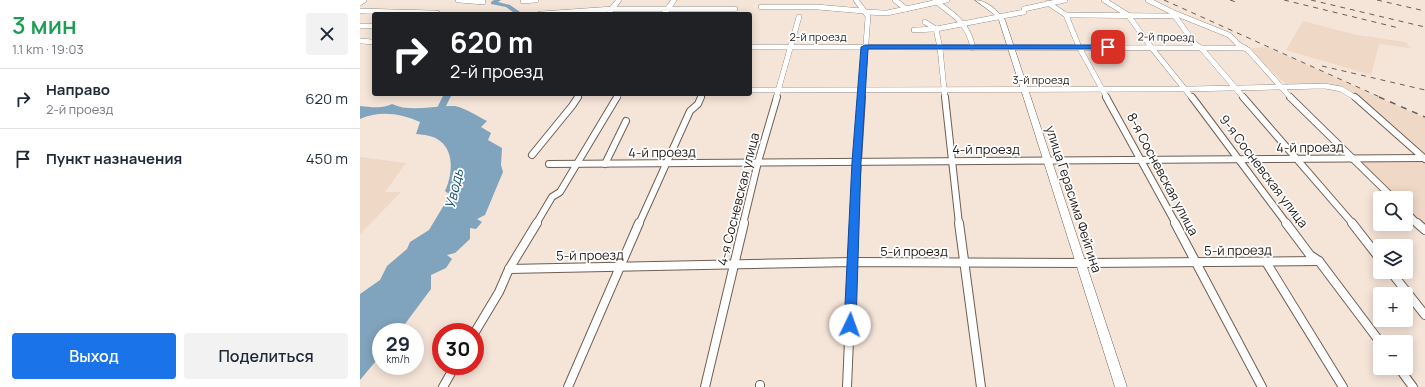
<!DOCTYPE html>
<html lang="ru">
<meta charset="utf-8">
<style>
:root{--surface:#fff;--page:#f2f2f3;--text:#1f2937;--muted:#747a83;--line:#e0e1e3;--accent:#1a73e8}
body{margin:0;font-family:Manrope,sans-serif;background:var(--page);color:var(--text);height:100vh;display:flex;flex-direction:column;font-size:15px;white-space:nowrap}
*{box-sizing:border-box;margin:0}
p{font-size:13px;color:var(--muted)}
.icon{flex:none;width:22px;height:22px;fill:none;stroke:currentColor;stroke-width:2;stroke-linecap:round;stroke-linejoin:round}
.map{position:relative;flex:1;overflow:hidden}
.sheet{display:flex;flex-direction:column;background:var(--surface);width:360px}
.sheet>*{flex:none}
.top-card{position:absolute;left:12px;top:12px;width:380px;height:84px;border-radius:4px;box-shadow:0 2px 10px #0003;background:#202124;color:#fff;overflow:hidden}
.buttons{position:absolute;left:1013px;top:191px;display:grid;gap:8px}
.buttons a{display:grid;place-items:center;width:40px;height:40px;border-radius:4px;background:var(--surface);box-shadow:0 2px 10px #0003;font-size:20px}
.speed{position:absolute;left:12px;top:323px;display:flex;gap:8px;font-size:20px;font-weight:700;text-align:center}
.speed>*{display:grid;place-content:center;width:52px;height:52px;border-radius:50%;background:var(--surface);box-shadow:0 2px 10px #0003;line-height:1}
.speed small{font-size:10px;font-weight:400}
.speed .limit{border:6px solid #d22;background:#fff;color:#111}
.pin{position:absolute;display:grid;place-items:center;width:34px;height:34px;color:#fff;margin:-17px;border-radius:8px;box-shadow:0 2px 6px #0006}
.me{position:absolute;width:44px;margin:-22px;rotate:3deg;stroke-linejoin:round;filter:drop-shadow(0 0 3px #0008)}
.turn{display:flex;align-items:center;gap:14px;height:84px;padding:0 12px;font-size:18px}
.turn .icon{width:52px;height:52px;stroke-width:2.5}
.turn b{display:block;font-size:28px;line-height:34px}
.round{display:grid;place-items:center;flex:none;width:42px;height:42px;border-radius:4px;background:var(--page)}
.headline{display:flex;align-items:center;justify-content:space-between;height:68px;padding:0 12px}
h1{font-size:24px;font-weight:600;line-height:30px;color:#1e9e55}
.action{display:flex;gap:8px;margin-top:auto;padding:8px 12px}
.action a{flex:1;height:46px;border-radius:4px;background:var(--accent);color:#fff;font-size:16px;font-weight:600;line-height:46px;text-align:center}
.action a+a{background:var(--page);color:var(--text)}
ul{padding:0;list-style:none}
li{display:flex;align-items:center;gap:12px;height:60px;padding:0 12px;border-top:1px solid var(--line)}
li div{flex:1}
li b{display:block;font-size:15px}
li em{font-style:normal}
main{display:flex;flex:1;min-height:0}
.map>svg:first-child{display:block}
.built{fill:#f0d8c7}
.water{fill:#80a4bd}
.lines{fill:none;stroke-linecap:round;stroke-linejoin:round}
.river{fill:#80a4bd;fill-rule:evenodd}
.minor-far2-casing{stroke:#6e5f54;stroke-width:5.5}
.minor-far1-casing{stroke:#6e5f54;stroke-width:8}
.minor-casing{stroke:#6e5f54;stroke-width:10}
.major-casing{stroke:#6e5f54;stroke-width:1}
.minor-far2{stroke:#fff;stroke-width:5}
.minor-far1{stroke:#fff;stroke-width:6}
.minor{stroke:#fff;stroke-width:8}
.major{fill:#fff;fill-rule:evenodd}
.rail-far1{stroke:#685e57;stroke-width:1;stroke-dasharray:5 5;stroke-linecap:butt}
.rail{stroke:#685e57;stroke-width:1.5;stroke-dasharray:6 6;stroke-linecap:butt}
.route{fill:#1a73e8;stroke:#114b97}
.labels{text-anchor:middle;stroke-width:3.5;stroke-linejoin:round;paint-order:stroke}
.far-street-label{font-size:11px;fill:#201a16;stroke:#fff}
.street-label{font-size:13px;fill:#201a16;stroke:#fff}
.water-label{font-size:14px;font-style:italic;fill:#0f4f72;stroke:#fff}
</style>
<main>
<section class="sheet">
<div class="headline"><div><h1>3 мин</h1><p>1.1 km · 19:03</p></div><a class="round"><svg class="icon" aria-label="close" viewBox="0 0 24 24"><path d="M6 6l12 12M18 6L6 18"/></svg></a></div>
<ul>
<li><svg class="icon" aria-label="right" viewBox="0 0 24 24"><path d="M7 20v-9h11M14 6l5 5-5 5"/></svg><div><b>Направо</b><p>2-й проезд</p></div><em>620 m</em></li>
<li><svg class="icon" aria-label="arrive" viewBox="0 0 24 24"><path d="M6 21V4h12l-3 4 3 4H6"/></svg><div><b>Пункт назначения</b></div><em>450 m</em></li>
</ul>
<div class="action"><a>Выход</a><a>Поделиться</a></div>
</section>
<div class="map">
<svg width="1065" height="387" viewBox="0 0 1065 387">
<rect width="100%" height="100%" fill="#f5e4d8"/>
<g class="built">
<path d="M 943,21 L 997,35 L 1046,42 L 1050,48 L 1019,44 L 1011,75 L 926,50 Z"/>
<path d="M 907,47 L 1065,118 L 1065,157 L 989,91 L 926,84 L 886,49 Z"/>
<path d="M 0,157 L 46,163 L 25,192 L 41,192 L 0,234 Z"/>
<path d="M 1060,158 L 1065,162 L 1065,229 L 1046,211 L 1046,198 L 1034,198 L 994,159 Z"/>
</g>
<path class="water" d="M 32,104 C 51,113 73,105 93,106 C 102,106 119,117 127,121 L 121,127 L 131,133 L 128,140 L 142,148 L 141,165 L 143,172 L 125,215 L 117,219 L 122,222 L 116,229 L 110,228 L 110,239 L 95,253 L 87,255 L 92,259 L 86,268 L 71,275 L 71,289 L 39,332 L 21,332 L 21,355 L 0,380 L 0,294 L 20,280 L 27,266 L 47,249 L 50,242 L 69,230 L 90,195 L 85,191 C 92,176 95,152 80,141 C 73,135 64,135 56,134 L 60,122 C 41,114 21,110 0,119 L 0,106 C 10,107 23,109 32,104 Z"/>
<g class="lines">
<g class="river">
<path d="M 134,0 L 141,0 L 138,2 L 150,5 L 160,12 L 158,14 L 151,14 L 153,12 L 146,7 L 131,4 L 131,2 Z"/>
<path d="M 84,94 L 92,94 L 79,120 L 73,120 L 72,118 Z"/>
</g>
<defs>
<g id="minor-far2">
<path d="M 98,0 L 123,2"/>
<path d="M 496,0 L 508,16 L 502,98"/>
<path d="M 535,0 L 546,9"/>
<path d="M 744,0 L 768,15 L 791,47 L 832,98"/>
<path d="M 788,0 L 812,12 L 869,35 L 879,45 L 888,50 L 931,98"/>
<path d="M 163,1 L 176,0"/>
<path d="M 575,1 C 594,15 608,23 613,48"/>
<path d="M 0,3 L 4,0"/>
<path d="M 688,3 L 706,15"/>
<path d="M 401,7 L 457,7 L 503,11"/>
<path d="M 0,11 L 77,13"/>
<path d="M 250,11 L 259,0"/>
<path d="M 505,12 L 527,13 L 587,0"/>
<path d="M 812,12 L 835,44 L 842,49 L 884,98"/>
<path d="M 180,14 L 252,9 L 375,9"/>
<path d="M 304,14 L 314,0"/>
<path d="M 706,15 L 719,47 L 747,98"/>
<path d="M 706,15 L 814,16"/>
<path d="M 565,22 L 576,29"/>
<path d="M 0,26 L 14,26"/>
<path d="M 576,29 L 580,48 L 585,98"/>
<path d="M 554,30 L 576,29 L 664,12 L 664,9 L 705,0"/>
<path d="M 0,41 L 14,42"/>
<path d="M 390,47 L 885,48"/>
<path d="M 390,90 L 826,89 L 965,86 L 981,89 L 996,98"/>
<path d="M 217,98 L 219,94"/>
<path d="M 257,98 L 259,94"/>
<path d="M 341,98 L 342,94"/>
<path d="M 416,98 L 439,17"/>
</g>
<g id="minor-far1">
<path d="M 585,97 L 599,224"/>
<path d="M 746,97 L 816,224"/>
<path d="M 832,97 L 927,224"/>
<path d="M 883,97 L 993,224"/>
<path d="M 930,97 L 1033,198"/>
<path d="M 995,97 L 1065,159"/>
<path d="M 172,155 L 212,106 L 218,97"/>
<path d="M 189,164 L 1064,158"/>
<path d="M 245,164 L 266,121"/>
<path d="M 1046,212 L 1058,224"/>
<path d="M 176,224 L 192,197 L 200,192 L 257,97"/>
<path d="M 279,224 L 330,111 L 338,104 L 341,97"/>
<path d="M 383,224 L 398,162 L 417,97"/>
<path d="M 494,224 L 502,97"/>
</g>
<g id="minor">
<path d="M 599,223 L 621,387"/>
<path d="M 815,223 L 902,387"/>
<path d="M 926,223 L 950,255 L 959,261 L 1020,342"/>
<path d="M 992,223 L 1020,259"/>
<path d="M 1057,223 L 1065,230"/>
<path d="M 906,262 L 983,387"/>
<path d="M 149,269 L 493,262 L 729,263 L 959,261"/>
<path d="M 1031,272 L 1065,315"/>
<path d="M 115,332 L 139,292 L 149,269 L 177,223"/>
<path d="M 1039,368 L 1053,387"/>
<path d="M 400,385 L 400,387"/>
<path d="M 83,387 L 95,366"/>
<path d="M 208,387 L 279,223"/>
<path d="M 345,387 L 384,223"/>
<path d="M 487,387 L 494,223"/>
</g>
<path id="major" d="M 615,0 C 627,0 638,11 645,20 L 767,387 L 755,387 L 639,20 L 635,15 Z"/>
</defs>
<use href="#minor-far2" class="minor-far2-casing"/>
<use href="#minor-far1" class="minor-far1-casing"/>
<use href="#minor" class="minor-casing"/>
<use href="#major" class="major-casing"/>
<use href="#minor-far2" class="minor-far2"/>
<use href="#minor-far1" class="minor-far1"/>
<use href="#minor" class="minor"/>
<use href="#major" class="major"/>
<g class="rail-far1">
<path d="M 804,0 L 1022,98"/>
<path d="M 870,0 L 876,2"/>
<path d="M 924,0 L 1039,28"/>
<path d="M 951,0 L 1065,27"/>
<path d="M 1017,0 L 1065,11"/>
<path d="M 962,66 L 1065,90"/>
</g>
<path class="rail" d="M 1019,97 L 1065,117"/>
</g>
<path class="route" d="M 505,45 L 748,45 L 751,47 L 748,49 L 508,49 L 501,162 L 496,325 L 494,328 L 490,329 L 486,328 L 484,325 L 492,162 L 501,47 Z"/>
<g class="labels">
<g class="far-street-label">
<text x="458" y="41">2-й проезд</text>
<text transform="translate(806 37) rotate(1)" y="4">2-й проезд</text>
<text x="681" y="84">3-й проезд</text>
</g>
<g class="street-label">
<text transform="translate(950 147) rotate(-1)" y="5">4-й проезд</text>
<text x="626" y="154">4-й проезд</text>
<text transform="translate(302 152) rotate(-1)" y="5">4-й проезд</text>
<text transform="translate(904 171) rotate(53)" y="5">9-я Сосневская улица</text>
<text transform="translate(803 174) rotate(62)" y="5">8-я Сосневская улица</text>
<text transform="translate(378 199) rotate(-76)" y="5">4-я Сосневская улица</text>
<text transform="translate(714 199) rotate(72)" y="5">улица Герасима Фейгина</text>
<text transform="translate(878 250) rotate(-1)" y="5">5-й проезд</text>
<text x="554" y="256">5-й проезд</text>
<text transform="translate(230 255) rotate(-1)" y="5">5-й проезд</text>
</g>
<g class="water-label">
<text transform="translate(94 189) rotate(-77)" y="5">Уводь</text>
</g>
</g>
</svg>
<div class="buttons">
<a><svg class="icon" aria-label="search" viewBox="0 0 24 24"><circle cx="10" cy="10" r="6"/><path d="M15 15l6 6"/></svg></a>
<a><svg class="icon" aria-label="layers" viewBox="0 0 24 24"><path d="M12 4l9 5-9 5-9-5zM3 14l9 5 9-5"/></svg></a>
<a>+</a>
<a>−</a>
</div>
<div class="speed"><div>29<small>km/h</small></div><div class="limit">30</div></div>
<div class="pin" style="left:748px;top:47px;background:#d93025"><svg class="icon" aria-label="arrive" viewBox="0 0 24 24"><path d="M6 21V4h12l-3 4 3 4H6"/></svg></div>
<svg class="me" style="left:490px;top:325px" viewBox="-20 -20 40 40"><circle r="19" fill="#fff"/><path d="M0-13L10 11 0 6-10 11z" fill="#1a73e8"/></svg>
<div class="top-card">
<div class="turn"><svg class="icon" aria-label="right" viewBox="0 0 24 24"><path d="M7 20v-9h11M14 6l5 5-5 5"/></svg><div><b>620 m</b>2-й проезд</div></div>
</div>
</div>
</main>
